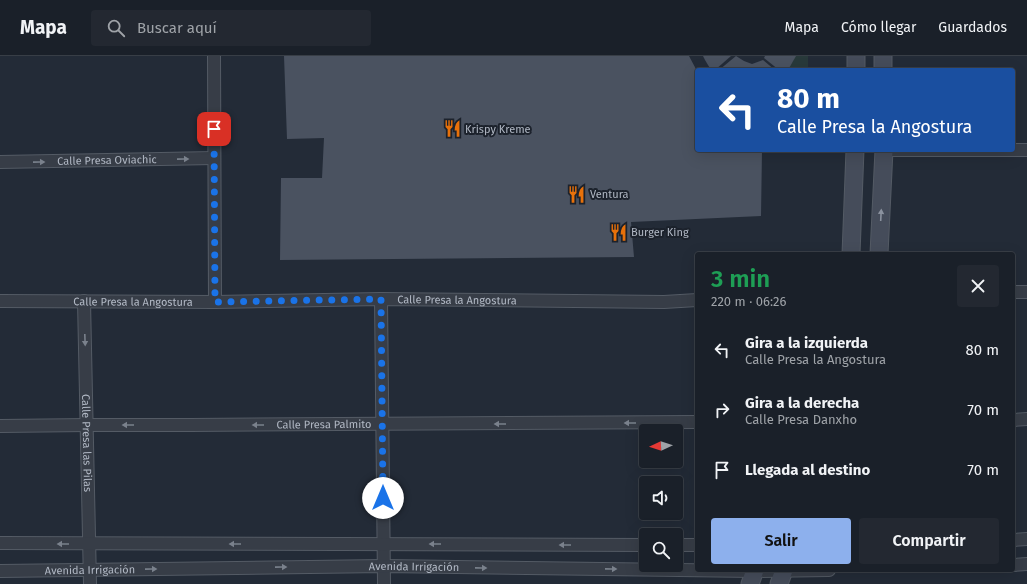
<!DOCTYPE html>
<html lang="es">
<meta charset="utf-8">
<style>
:root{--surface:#1a2029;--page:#232831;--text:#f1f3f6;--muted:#9fa3a8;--line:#383e46;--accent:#8db0ed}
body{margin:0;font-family:"Fira Sans",sans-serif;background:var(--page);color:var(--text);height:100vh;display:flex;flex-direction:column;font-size:15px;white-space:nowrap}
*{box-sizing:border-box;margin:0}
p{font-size:13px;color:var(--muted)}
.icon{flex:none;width:22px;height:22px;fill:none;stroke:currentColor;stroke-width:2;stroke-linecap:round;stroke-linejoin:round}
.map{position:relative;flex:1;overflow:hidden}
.side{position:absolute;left:695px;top:196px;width:320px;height:320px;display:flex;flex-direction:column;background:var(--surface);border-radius:4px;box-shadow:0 4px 16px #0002,0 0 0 1px var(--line)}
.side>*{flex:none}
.guide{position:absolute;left:695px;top:12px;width:320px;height:84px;border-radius:4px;box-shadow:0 4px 16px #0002,0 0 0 1px var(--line);background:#1a4fa0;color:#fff;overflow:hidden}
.needle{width:26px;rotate:267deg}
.tools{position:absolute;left:639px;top:368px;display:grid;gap:8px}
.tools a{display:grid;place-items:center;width:44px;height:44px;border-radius:4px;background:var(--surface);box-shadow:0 4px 16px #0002,0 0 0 1px var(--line);font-size:20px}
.pin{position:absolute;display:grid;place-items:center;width:34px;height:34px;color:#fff;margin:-17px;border-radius:8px;box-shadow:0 2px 6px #0006}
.me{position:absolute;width:44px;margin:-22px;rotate:0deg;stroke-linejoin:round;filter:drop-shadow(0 0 3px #0008)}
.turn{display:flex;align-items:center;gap:14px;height:84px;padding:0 16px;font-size:18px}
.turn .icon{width:52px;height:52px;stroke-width:2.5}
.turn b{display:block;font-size:28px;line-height:34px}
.round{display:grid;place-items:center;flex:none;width:42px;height:42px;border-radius:4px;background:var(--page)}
.overview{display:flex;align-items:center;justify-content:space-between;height:68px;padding:0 16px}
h1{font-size:24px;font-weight:600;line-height:30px;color:#1e9e55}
.action{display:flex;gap:8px;margin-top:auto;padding:8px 16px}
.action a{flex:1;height:46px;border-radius:4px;background:var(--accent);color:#111;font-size:16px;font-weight:600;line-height:46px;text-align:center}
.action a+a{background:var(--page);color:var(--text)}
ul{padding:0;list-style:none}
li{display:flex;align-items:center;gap:12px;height:60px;padding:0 16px}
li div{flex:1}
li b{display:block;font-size:15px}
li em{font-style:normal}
header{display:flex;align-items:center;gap:24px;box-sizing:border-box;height:56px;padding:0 20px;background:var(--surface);border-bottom:1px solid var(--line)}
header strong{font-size:19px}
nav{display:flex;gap:22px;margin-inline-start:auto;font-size:14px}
.search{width:280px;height:36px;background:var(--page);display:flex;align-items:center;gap:10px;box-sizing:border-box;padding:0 14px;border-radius:4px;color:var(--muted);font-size:15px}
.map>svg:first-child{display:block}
.green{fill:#28393a}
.building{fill:#4a5260}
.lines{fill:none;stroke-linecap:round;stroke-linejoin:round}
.street-casing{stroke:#545b65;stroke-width:14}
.secondary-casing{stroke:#545b65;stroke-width:19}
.street{stroke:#373d47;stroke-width:12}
.secondary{stroke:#454c5a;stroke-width:17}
.oneway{fill:#7a818c}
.oneway2{fill:#8b929f}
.route{stroke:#1a73e8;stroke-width:7;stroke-dasharray:0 12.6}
.labels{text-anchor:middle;stroke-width:4;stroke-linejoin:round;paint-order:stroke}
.poi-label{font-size:11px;fill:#b1b8c4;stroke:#1c222c;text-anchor:start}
.street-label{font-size:11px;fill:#b1b8c4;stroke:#1c222c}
</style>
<header>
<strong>Mapa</strong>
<div class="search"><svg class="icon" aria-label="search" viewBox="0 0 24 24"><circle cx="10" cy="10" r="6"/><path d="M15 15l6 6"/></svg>Buscar aquí</div>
<nav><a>Mapa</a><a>Cómo llegar</a><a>Guardados</a></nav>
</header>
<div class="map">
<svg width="1027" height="528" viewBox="0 0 1027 528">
<rect width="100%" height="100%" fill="#232b37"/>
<rect class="green" x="788" y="0" width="20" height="14"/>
<g class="building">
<path d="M 284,0 L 689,0 L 697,15 L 697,94 L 762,94 L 761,160 L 631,166 L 634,201 L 280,204 L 281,122 L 322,122 L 324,82 L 287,83 Z"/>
<path d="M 703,0 L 731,0 L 715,14 L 711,14 L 705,4 Z"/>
<path d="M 736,0 L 744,5 L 752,8 L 763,4 L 775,14 L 719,14 Z"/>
<path d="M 765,0 L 796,0 L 788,14 L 779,14 L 764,2 Z"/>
</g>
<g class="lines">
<defs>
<g id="street">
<path d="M 214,0 L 215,246"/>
<path d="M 883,94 L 1027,94"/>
<path id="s1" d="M 0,106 L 214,102"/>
<path d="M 1013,236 L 1027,236"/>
<path d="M 381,243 L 384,528"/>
<path id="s2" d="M 0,245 L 215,246 L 381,243 L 664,246 L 697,244"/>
<path id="s3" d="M 84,245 L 90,528"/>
<path d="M 1013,364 L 1027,363"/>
<path id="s4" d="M 0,370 L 88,369 L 190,369 L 697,366"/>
<path d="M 1013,484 L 1027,483"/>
<path d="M 0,487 L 646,489"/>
<path d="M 676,489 L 697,489"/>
<path d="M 1013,509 L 1027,508"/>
<path id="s5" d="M 0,515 L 384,510 L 754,515 L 829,514"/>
</g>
<g id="secondary">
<path d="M 856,0 L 856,14"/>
<path d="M 883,0 L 883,14"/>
<path d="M 851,198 L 855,94"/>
<path d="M 879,198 L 884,94"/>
<path d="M 750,528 L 755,514"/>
<path d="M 779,528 L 784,514"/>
</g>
</defs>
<use href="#street" class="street-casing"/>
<use href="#secondary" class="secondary-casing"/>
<use href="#street" class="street"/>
<use href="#secondary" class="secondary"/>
</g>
<defs><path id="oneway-solid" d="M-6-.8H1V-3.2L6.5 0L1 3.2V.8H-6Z"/></defs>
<g class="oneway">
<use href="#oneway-solid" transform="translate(183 103) rotate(-1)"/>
<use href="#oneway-solid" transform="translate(39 106) rotate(-1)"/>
<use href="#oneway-solid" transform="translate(85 284) rotate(88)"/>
<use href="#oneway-solid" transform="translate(630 367) rotate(180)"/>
<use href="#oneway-solid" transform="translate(500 368) rotate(180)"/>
<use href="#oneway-solid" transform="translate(128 369) rotate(-180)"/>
<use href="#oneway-solid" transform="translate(258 369) rotate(180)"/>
<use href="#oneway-solid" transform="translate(63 488) rotate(-180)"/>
<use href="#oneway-solid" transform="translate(235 488) rotate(-180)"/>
<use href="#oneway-solid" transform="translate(435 488) rotate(-180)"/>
<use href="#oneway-solid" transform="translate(565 489) rotate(-180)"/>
<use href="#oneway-solid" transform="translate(281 511) rotate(-1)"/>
<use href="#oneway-solid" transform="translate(481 512) rotate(1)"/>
<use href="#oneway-solid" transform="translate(151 513) rotate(-1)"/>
<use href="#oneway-solid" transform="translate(611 513) rotate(1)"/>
</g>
<use class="oneway2" href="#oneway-solid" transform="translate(881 159) rotate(-87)"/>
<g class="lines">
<path class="route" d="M 214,73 L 215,246 L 381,243 L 383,442"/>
</g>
<defs>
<symbol id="restaurant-bare" viewBox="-9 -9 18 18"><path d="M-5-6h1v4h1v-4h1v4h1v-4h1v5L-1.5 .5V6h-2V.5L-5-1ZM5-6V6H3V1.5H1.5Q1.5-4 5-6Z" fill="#e8710a" stroke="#1c222c" stroke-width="2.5" paint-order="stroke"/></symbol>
</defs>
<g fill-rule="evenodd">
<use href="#restaurant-bare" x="440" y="60" width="25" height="25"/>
<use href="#restaurant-bare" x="564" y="126" width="25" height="25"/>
<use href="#restaurant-bare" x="606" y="164" width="25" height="25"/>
</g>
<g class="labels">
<g class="poi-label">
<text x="465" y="77">Krispy Kreme</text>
<text x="590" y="142">Ventura</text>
<text x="631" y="180">Burger King</text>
</g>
<g class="street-label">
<text dy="4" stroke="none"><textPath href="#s1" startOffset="107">Calle Presa Oviachic</textPath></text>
<text dy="4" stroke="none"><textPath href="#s2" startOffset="457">Calle Presa la Angostura</textPath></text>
<text dy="4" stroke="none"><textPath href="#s2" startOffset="133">Calle Presa la Angostura</textPath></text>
<text dy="4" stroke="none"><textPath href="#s4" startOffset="324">Calle Presa Palmito</textPath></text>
<text dy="4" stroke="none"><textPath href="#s3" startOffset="142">Calle Presa las Pilas</textPath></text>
<text dy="4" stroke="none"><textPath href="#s5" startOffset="414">Avenida Irrigación</textPath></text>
<text dy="4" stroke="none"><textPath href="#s5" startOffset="90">Avenida Irrigación</textPath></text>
</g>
</g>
</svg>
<div class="tools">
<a><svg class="needle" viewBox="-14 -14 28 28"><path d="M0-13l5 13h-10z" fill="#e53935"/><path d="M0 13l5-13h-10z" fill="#9fa3a8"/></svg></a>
<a><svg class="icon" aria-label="sound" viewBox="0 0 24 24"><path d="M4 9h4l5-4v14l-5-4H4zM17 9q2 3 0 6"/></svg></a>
<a><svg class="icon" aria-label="search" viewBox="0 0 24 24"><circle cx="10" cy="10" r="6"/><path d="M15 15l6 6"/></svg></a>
</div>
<div class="pin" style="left:214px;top:73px;background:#d93025"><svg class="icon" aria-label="arrive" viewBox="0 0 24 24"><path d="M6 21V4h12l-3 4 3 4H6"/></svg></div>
<svg class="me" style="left:383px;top:442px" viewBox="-20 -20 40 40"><circle r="19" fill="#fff"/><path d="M0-13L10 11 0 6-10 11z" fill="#1a73e8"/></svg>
<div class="guide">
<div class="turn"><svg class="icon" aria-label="left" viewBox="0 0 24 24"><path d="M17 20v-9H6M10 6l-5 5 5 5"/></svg><div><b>80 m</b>Calle Presa la Angostura</div></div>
</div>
<section class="side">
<div class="overview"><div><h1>3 min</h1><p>220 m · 06:26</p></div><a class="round"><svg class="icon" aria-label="close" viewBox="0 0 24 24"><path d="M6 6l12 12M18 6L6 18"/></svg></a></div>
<ul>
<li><svg class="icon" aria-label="left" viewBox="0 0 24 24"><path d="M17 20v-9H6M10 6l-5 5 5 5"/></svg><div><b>Gira a la izquierda</b><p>Calle Presa la Angostura</p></div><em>80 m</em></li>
<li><svg class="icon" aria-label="right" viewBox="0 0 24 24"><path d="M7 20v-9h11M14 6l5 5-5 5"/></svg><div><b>Gira a la derecha</b><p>Calle Presa Danxho</p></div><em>70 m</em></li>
<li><svg class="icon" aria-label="arrive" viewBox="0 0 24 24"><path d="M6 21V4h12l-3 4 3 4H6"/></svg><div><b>Llegada al destino</b></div><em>70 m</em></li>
</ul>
<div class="action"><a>Salir</a><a>Compartir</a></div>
</section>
</div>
